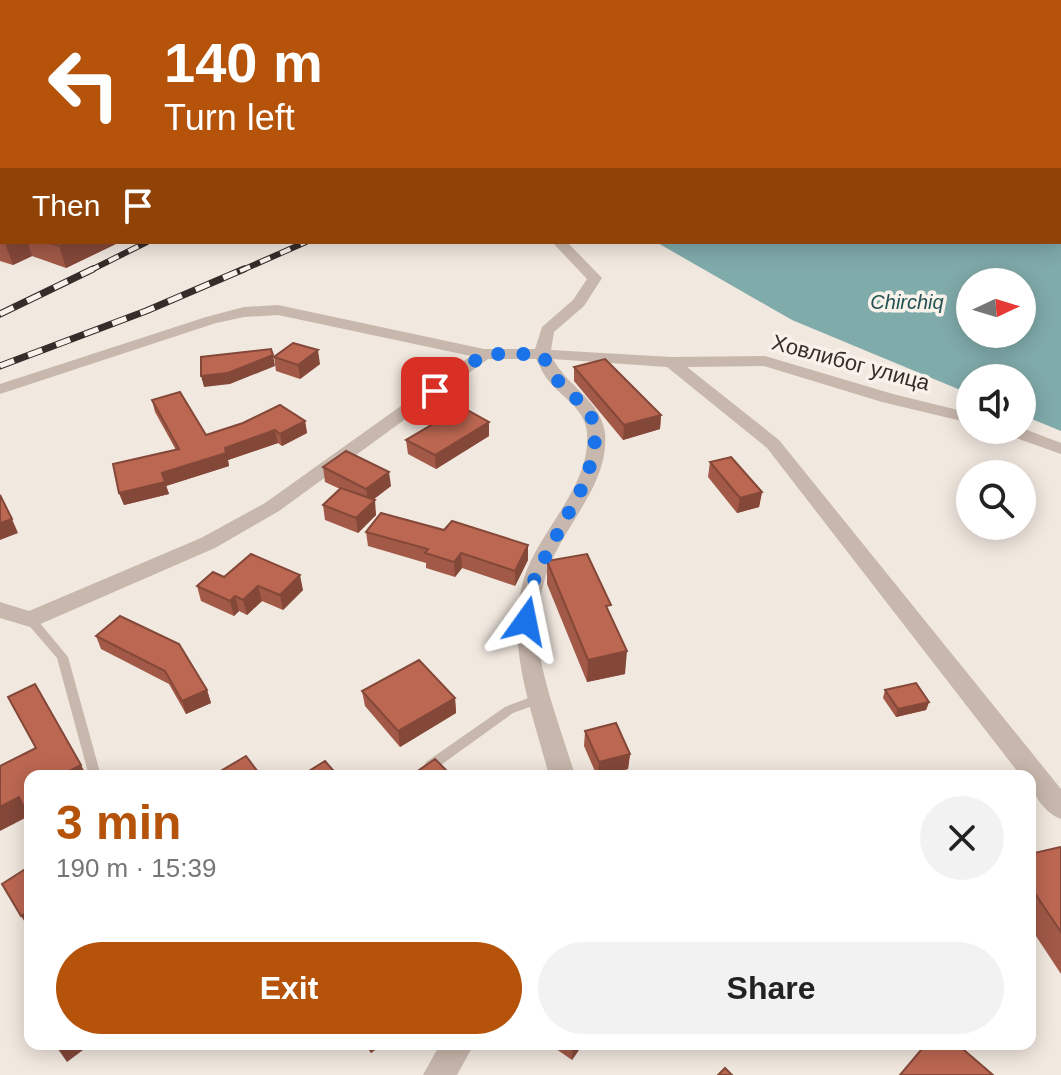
<!DOCTYPE html>
<meta charset="utf-8">
<style>
:root{--surface:#fff;--page:#f2f2f2;--text:#222;--muted:#767676;--accent:#b45309}
body{margin:0;font-family:Helvetica,sans-serif;background:var(--page);color:var(--text);height:100vh;display:flex;flex-direction:column;font-size:30px;white-space:nowrap}
*{box-sizing:border-box;margin:0}
p{font-size:26px;color:var(--muted)}
.icon{flex:none;width:44px;height:44px;fill:none;stroke:currentColor;stroke-width:2;stroke-linecap:round;stroke-linejoin:round}
.map{position:relative;flex:1;overflow:hidden}
.sheet{position:absolute;left:24px;top:770px;width:1012px;height:280px;display:flex;flex-direction:column;background:var(--surface);border-radius:16px;box-shadow:0 4px 20px #0003}
.sheet>*{flex:none}
.banner{position:absolute;left:0px;top:0px;width:1062px;height:244px;box-shadow:0 4px 20px #0003;background:#b45309;color:#fff;overflow:hidden}
.needle{width:52px;rotate:86deg}
.controls{position:absolute;left:956px;top:268px;display:grid;gap:16px}
.controls a{display:grid;place-items:center;width:80px;height:80px;border-radius:50%;background:var(--surface);box-shadow:0 4px 20px #0003;font-size:40px}
.pin{position:absolute;display:grid;place-items:center;width:68px;height:68px;color:#fff;margin:-34px;border-radius:16px;box-shadow:0 4px 12px #0006}
.me{position:absolute;width:88px;margin:-44px;rotate:12deg;stroke-linejoin:round;filter:drop-shadow(0 0 6px #0008)}
.turn{display:flex;align-items:center;gap:28px;height:168px;padding:0 32px;font-size:36px}
.turn .icon{width:104px;height:104px;stroke-width:2.5}
.turn b{display:block;font-size:56px;line-height:68px}
.then{display:flex;align-items:center;height:76px;padding:0 32px;background:#0003;gap:16px;font-size:30px}
.round{display:grid;place-items:center;flex:none;width:84px;height:84px;border-radius:42px;background:var(--page)}
.headline{display:flex;align-items:center;justify-content:space-between;height:136px;padding:0 32px}
h1{font-size:48px;font-weight:700;line-height:60px;color:var(--accent)}
.cta{display:flex;gap:16px;margin-top:auto;padding:16px 32px}
.cta a{flex:1;height:92px;border-radius:48px;background:var(--accent);color:#fff;font-size:32px;font-weight:700;line-height:92px;text-align:center}
.cta a+a{background:var(--page);color:var(--text)}
.map>svg:first-child{display:block}
.water{fill:#80abab;fill-rule:evenodd}
.lines{fill:none;stroke-linecap:round;stroke-linejoin:round}
.path{stroke:#b4a296;stroke-width:2;stroke-dasharray:2 2;stroke-linecap:butt}
.service{fill:#c8b7ac;fill-rule:evenodd}
.minor{fill:#c8b7ac;fill-rule:evenodd}
.rail-far2-casing{stroke:#362d2a;stroke-width:4}
.rail-far1-casing{stroke:#362d2a;stroke-width:6}
.rail-casing{stroke:#362d2a;stroke-width:7}
.rail-far2{stroke:#f9f2eb;stroke-width:3;stroke-dasharray:8;stroke-linecap:butt}
.rail-far1{stroke:#f9f2eb;stroke-width:4;stroke-dasharray:11;stroke-linecap:butt}
.rail{stroke:#f9f2eb;stroke-width:5;stroke-dasharray:15;stroke-linecap:butt}
.wall{fill:#a25947}
.shaded-wall{fill:#844839}
.building{fill:#bc6752;stroke:#844839;stroke-width:2}
.route{stroke:#1a73e8;stroke-width:14;stroke-dasharray:0 25.2}
.labels{text-anchor:middle;stroke-width:7;stroke-linejoin:round;paint-order:stroke}
.far-water-label{font-size:20px;font-style:italic;fill:#235355;stroke:#f9f2eb}
.street-label{font-size:22px;fill:#362d2a;stroke:#f9f2eb}
</style>
<div class="map">
<svg width="1061" height="1075" viewBox="0 0 1061 1075">
<rect width="100%" height="100%" fill="#f1e8df"/>
<g class="water">
<path d="M 0,0 L 245,0 L 256,2 L 2,2 L 2,83 Z"/>
<path d="M 1061,185 L 1061,431 L 1022,415 L 1022,378 L 970,378 L 970,394 L 792,320 L 656,242 L 1060,242 ZM 970,282 L 1022,282 L 1022,334 L 970,334 Z"/>
</g>
<g class="lines">
<g class="path">
<path d="M 729,2 L 733,0"/>
<path d="M 839,2 L 842,0"/>
</g>
<g class="service">
<path d="M 30,615 L 34,616 L 68,657 L 101,776 L 89,776 L 57,658 L 26,622 L 25,619 L 26,616 Z"/>
<path d="M 539,694 L 543,696 L 545,699 L 543,702 L 513,713 L 434,770 L 430,771 L 426,770 L 424,766 L 426,762 L 505,707 Z"/>
</g>
<g class="minor">
<path d="M 552,242 L 567,242 L 602,278 L 584,306 L 554,332 L 551,350 L 671,357 L 765,356 L 893,394 L 970,413 L 970,423 L 882,402 L 764,366 L 687,367 L 779,440 L 1061,789 L 1061,819 C 1045,813 1030,793 1030,776 L 1021,776 L 767,448 L 667,367 L 553,359 C 567,386 601,401 605,433 C 610,487 558,530 545,579 C 541,592 537,608 537,621 C 536,669 562,730 575,776 L 549,776 C 533,712 504,644 524,578 C 539,530 591,487 587,433 C 585,408 562,398 548,380 C 543,374 540,366 536,359 L 488,359 L 279,511 L 215,548 L 38,625 L 30,627 L 0,618 L 0,602 L 29,611 L 201,538 L 265,503 L 471,356 L 278,315 L 244,317 L 216,323 L 0,394 L 0,384 L 206,317 L 244,307 L 278,305 L 484,349 L 535,349 L 542,327 L 573,300 L 587,279 Z"/>
<path d="M 1022,428 L 1061,443 L 1061,454 L 1005,434 L 1002,430 Z"/>
<path d="M 440,1044 L 474,1044 L 457,1075 L 423,1075 Z"/>
</g>
<defs>
<path id="rail-far2" d="M 781,2 L 785,0"/>
<g id="rail-far1">
<path d="M 89,271 L 147,242"/>
<path d="M 240,271 L 306,242"/>
</g>
<g id="rail">
<path d="M 0,314 L 93,269"/>
<path d="M 0,366 L 146,311 L 244,269"/>
</g>
</defs>
<use href="#rail-far2" class="rail-far2-casing"/>
<use href="#rail-far1" class="rail-far1-casing"/>
<use href="#rail" class="rail-casing"/>
<use href="#rail-far2" class="rail-far2"/>
<use href="#rail-far1" class="rail-far1"/>
<use href="#rail" class="rail"/>
</g>
<g class="wall">
<path d="M 931,0 L 1061,0 L 1061,81 L 1060,81 L 1060,2 L 930,2 Z"/>
<path d="M 0,92 L 2,92 L 2,154 L 0,153 Z"/>
<path d="M 0,202 L 2,242 L 120,242 L 66,268 L 32,256 L 13,265 L 0,261 Z"/>
<path d="M 274,357 L 320,364 L 300,379 L 276,371 Z"/>
<path d="M 574,367 L 661,415 L 660,429 L 623,440 L 574,381 Z"/>
<path d="M 152,400 L 206,435 L 305,421 L 307,433 L 282,446 L 278,443 L 228,460 L 229,466 L 166,486 L 169,494 L 124,505 L 119,493 L 176,450 L 155,412 Z"/>
<path d="M 489,422 L 489,436 L 436,469 L 408,454 L 406,440 Z"/>
<path d="M 710,462 L 762,492 L 759,507 L 737,513 L 708,477 Z"/>
<path d="M 323,467 L 391,486 L 373,500 L 376,515 L 358,533 L 325,520 L 323,505 L 340,489 L 325,482 Z"/>
<path d="M 366,532 L 528,560 L 515,586 L 462,568 L 455,577 L 426,568 L 426,563 L 368,546 Z"/>
<path d="M 547,561 L 610,615 L 625,674 L 587,682 L 547,584 Z"/>
<path d="M 224,577 L 303,590 L 283,610 L 262,601 L 247,615 L 239,611 L 234,616 L 201,601 L 197,586 Z"/>
<path d="M 96,636 L 207,690 L 211,703 L 186,714 L 169,684 L 101,649 Z"/>
<path d="M 885,690 L 929,702 L 926,710 L 896,717 L 883,698 Z"/>
<path d="M 362,691 L 455,698 L 456,713 L 400,747 L 365,706 Z"/>
<path d="M 585,731 L 630,754 L 628,769 L 597,776 L 584,746 Z"/>
<path d="M 1061,848 L 1061,974 L 1030,927 L 1030,854 Z"/>
<path d="M 364,1044 L 383,1044 L 371,1053 Z"/>
<path d="M 549,1044 L 583,1044 L 572,1060 Z"/>
</g>
<g class="shaded-wall">
<path d="M 7,242 L 28,242 L 32,256 L 13,265 L 5,243 Z"/>
<path d="M 68,242 L 120,242 L 66,268 L 59,246 Z"/>
<path d="M 318,350 L 320,364 L 300,379 L 298,365 Z"/>
<path d="M 273,355 L 275,366 L 230,384 L 204,387 L 201,376 Z"/>
<path d="M 661,415 L 660,429 L 623,440 L 624,425 Z"/>
<path d="M 305,421 L 307,433 L 282,446 L 280,434 Z"/>
<path d="M 489,422 L 489,436 L 436,469 L 435,455 Z"/>
<path d="M 275,430 L 278,443 L 228,460 L 229,466 L 166,486 L 162,473 L 225,448 Z"/>
<path d="M 389,472 L 391,486 L 368,503 L 366,489 Z"/>
<path d="M 165,482 L 169,494 L 124,505 L 119,493 Z"/>
<path d="M 762,492 L 759,507 L 737,513 L 740,498 Z"/>
<path d="M 375,500 L 376,515 L 358,533 L 356,518 Z"/>
<path d="M 12,519 L 18,533 L 0,540 L 0,523 Z"/>
<path d="M 528,545 L 528,560 L 515,586 L 515,571 Z"/>
<path d="M 461,553 L 462,568 L 455,577 L 454,562 Z"/>
<path d="M 300,575 L 303,590 L 283,610 L 280,595 Z"/>
<path d="M 258,586 L 262,601 L 247,615 L 243,600 Z"/>
<path d="M 235,596 L 239,611 L 234,616 L 230,601 Z"/>
<path d="M 627,651 L 625,674 L 587,682 L 588,660 Z"/>
<path d="M 207,690 L 211,703 L 186,714 L 182,701 Z"/>
<path d="M 455,698 L 456,713 L 400,747 L 398,731 Z"/>
<path d="M 929,702 L 926,710 L 896,717 L 898,709 Z"/>
<path d="M 630,754 L 628,769 L 598,776 L 599,762 Z"/>
<path d="M 81,765 L 87,776 L 60,776 Z"/>
<path d="M 19,797 L 29,816 L 0,831 L 0,807 Z"/>
<path d="M 30,910 L 30,930 L 21,916 Z"/>
<path d="M 64,1044 L 91,1044 L 67,1062 L 58,1049 Z"/>
<path d="M 369,1044 L 383,1044 L 371,1053 Z"/>
<path d="M 573,1044 L 583,1044 L 572,1060 Z"/>
</g>
<g class="building">
<path d="M 942,0 L 1061,0 L 1061,4 L 1060,5 L 1060,2 L 944,2 L 947,1 Z"/>
<path d="M 1060,5 L 1061,8 L 1060,71 Z"/>
<rect x="0" y="92" width="2" height="43"/>
<path d="M 2,201 L 2,242 L 0,241 L 0,202 Z"/>
<path d="M 48,242 L 68,242 L 59,246 Z"/>
<path d="M 293,343 L 318,350 L 298,365 L 274,357 Z"/>
<path d="M 271,349 L 273,355 L 228,373 L 201,376 L 201,357 Z"/>
<path d="M 605,359 L 661,415 L 624,425 L 574,367 Z"/>
<path d="M 180,392 L 206,435 L 243,423 L 280,405 L 305,421 L 280,434 L 275,430 L 225,448 L 226,453 L 162,473 L 165,482 L 119,493 L 113,464 L 179,449 L 152,400 Z"/>
<path d="M 462,407 L 489,422 L 435,455 L 406,440 Z"/>
<path d="M 346,451 L 389,472 L 366,489 L 323,467 Z"/>
<path d="M 731,457 L 762,492 L 740,498 L 710,462 Z"/>
<path d="M 341,488 L 375,500 L 356,518 L 323,505 Z"/>
<path d="M 0,495 L 12,519 L 0,523 Z"/>
<path d="M 381,513 L 444,530 L 452,521 L 528,545 L 515,571 L 461,553 L 454,562 L 425,553 L 428,549 L 366,532 Z"/>
<path d="M 251,554 L 300,575 L 280,595 L 258,586 L 243,600 L 235,596 L 230,601 L 197,586 L 213,572 L 224,577 Z"/>
<path d="M 587,554 L 611,605 L 606,606 L 627,651 L 588,660 L 547,561 Z"/>
<path d="M 120,616 L 179,644 L 207,690 L 182,701 L 165,671 L 96,636 Z"/>
<path d="M 419,660 L 455,698 L 398,731 L 362,691 Z"/>
<path d="M 916,683 L 929,702 L 898,709 L 885,690 Z"/>
<path d="M 35,684 L 81,765 L 60,776 L 30,776 L 30,820 L 19,797 L 0,807 L 0,766 L 36,748 L 8,697 Z"/>
<path d="M 616,723 L 630,754 L 599,762 L 585,731 Z"/>
<path d="M 246,756 L 261,776 L 215,776 L 214,775 Z"/>
<path d="M 435,759 L 452,776 L 413,776 L 412,775 Z"/>
<path d="M 325,761 L 338,776 L 301,776 Z"/>
<path d="M 1060,847 L 1061,848 L 1061,932 L 1030,886 L 1030,854 Z"/>
<path d="M 30,866 L 30,910 L 21,916 L 2,884 Z"/>
<path d="M 55,1044 L 64,1044 L 58,1049 Z"/>
<path d="M 926,1044 L 957,1044 L 993,1075 L 900,1075 Z"/>
<path d="M 725,1068 L 732,1075 L 718,1075 Z"/>
</g>
<g class="lines">
<path class="route" d="M 435,391 L 484,354 L 542,354 L 554,377 L 590,412 L 596,434 L 592,460 L 583,486 L 535,576 L 526,621"/>
</g>
<g class="labels">
<g class="far-water-label">
<text x="907" y="309">Chirchiq</text>
</g>
<g class="street-label">
<text transform="translate(851 362) rotate(15)" y="8">Ховлибог улица</text>
</g>
</g>
</svg>
<div class="controls">
<a><svg class="needle" viewBox="-14 -14 28 28"><path d="M0-13l5 13h-10z" fill="#e53935"/><path d="M0 13l5-13h-10z" fill="#767676"/></svg></a>
<a><svg class="icon" aria-label="sound" viewBox="0 0 24 24"><path d="M4 9h4l5-4v14l-5-4H4zM17 9q2 3 0 6"/></svg></a>
<a><svg class="icon" aria-label="search" viewBox="0 0 24 24"><circle cx="10" cy="10" r="6"/><path d="M15 15l6 6"/></svg></a>
</div>
<div class="pin" style="left:435px;top:391px;background:#d93025"><svg class="icon" aria-label="arrive" viewBox="0 0 24 24"><path d="M6 21V4h12l-3 4 3 4H6"/></svg></div>
<svg class="me" style="left:526px;top:621px" viewBox="-20 -20 40 40"><path d="M0-17L14 15 0 8-14 15z" fill="#1a73e8" stroke="#fff" stroke-width="4"/></svg>
<div class="banner">
<div class="turn"><svg class="icon" aria-label="left" viewBox="0 0 24 24"><path d="M17 20v-9H6M10 6l-5 5 5 5"/></svg><div><b>140 m</b>Turn left</div></div>
<div class="then">Then<svg class="icon" aria-label="arrive" viewBox="0 0 24 24"><path d="M6 21V4h12l-3 4 3 4H6"/></svg></div>
</div>
<section class="sheet">
<div class="headline"><div><h1>3 min</h1><p>190 m · 15:39</p></div><a class="round"><svg class="icon" aria-label="close" viewBox="0 0 24 24"><path d="M6 6l12 12M18 6L6 18"/></svg></a></div>
<div class="cta"><a>Exit</a><a>Share</a></div>
</section>
</div>
